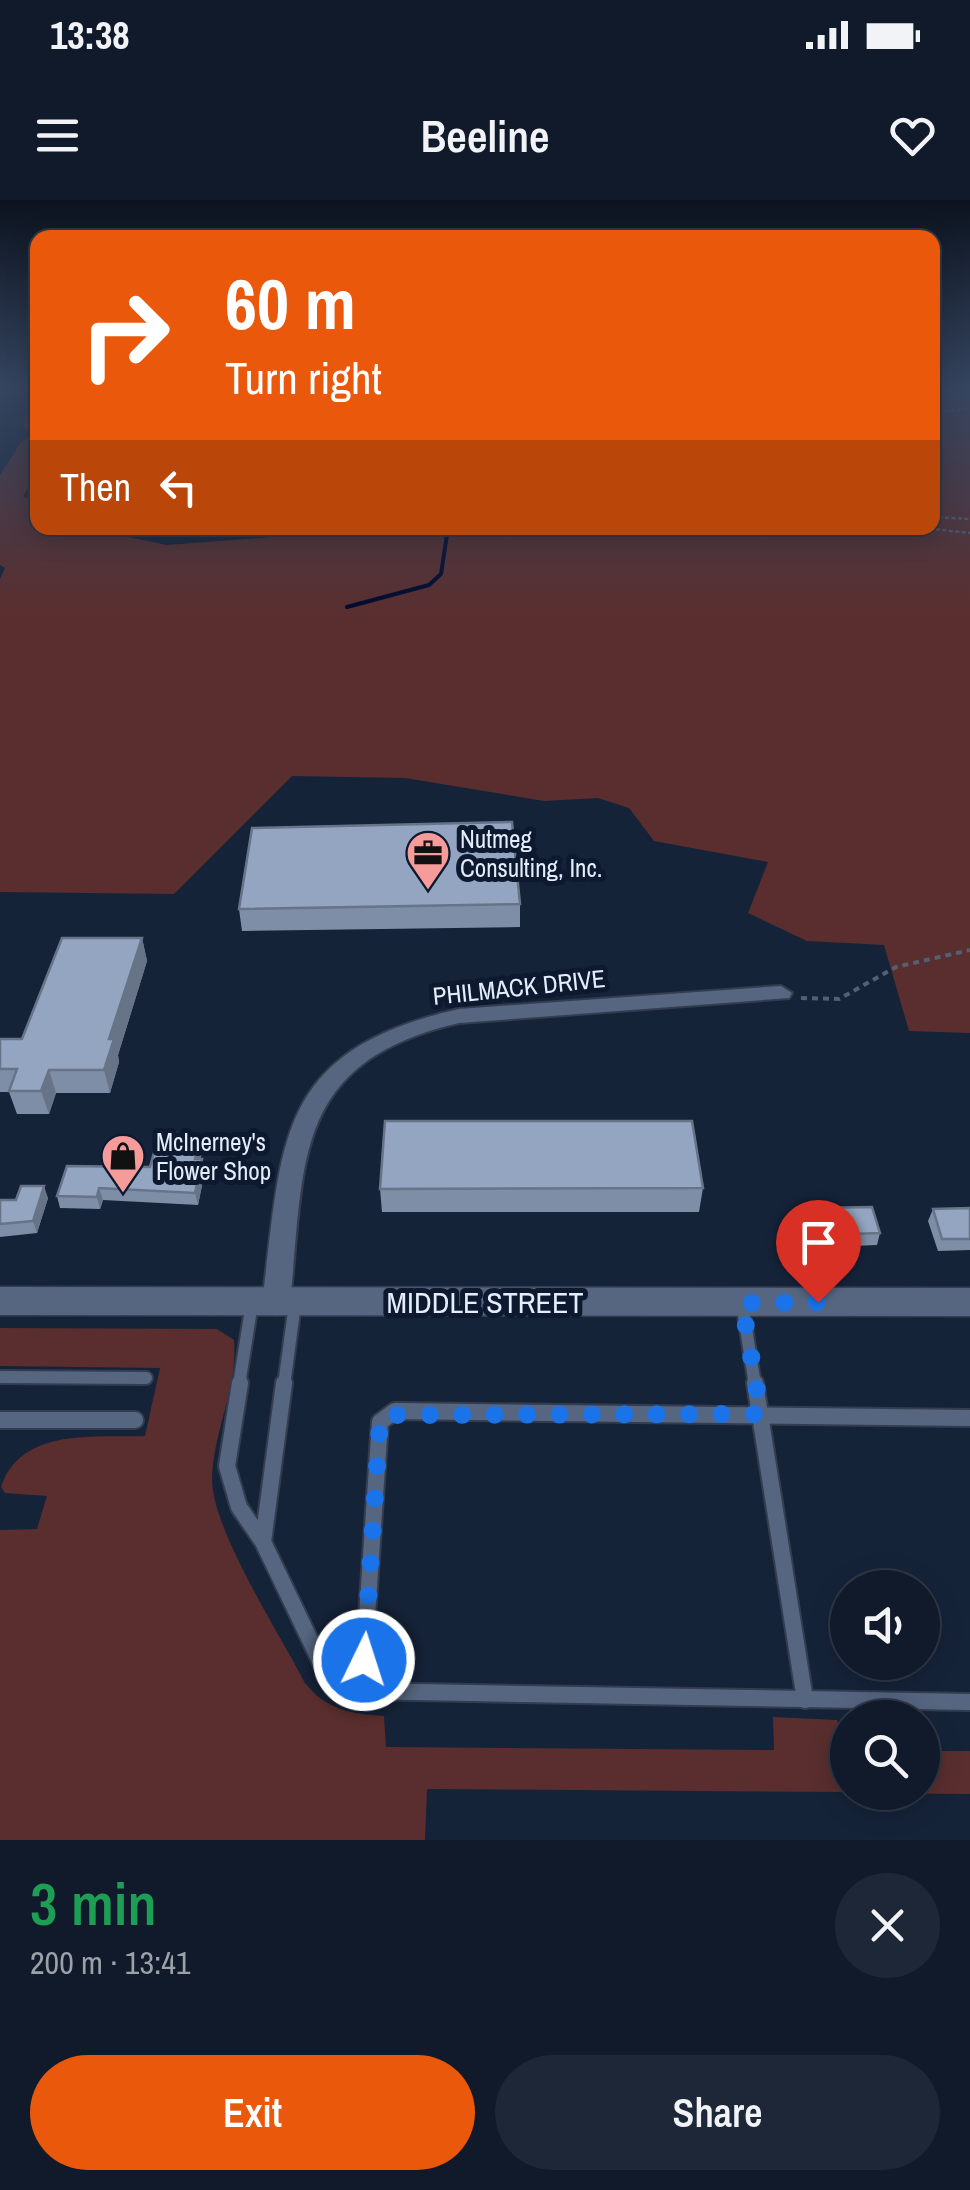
<!DOCTYPE html>
<meta charset="utf-8">
<style>
:root{--surface:#101a2b;--page:#1e2737;--text:#f1f3f6;--muted:#9ca1a9;--line:#303847;--accent:#ea580c}
body{margin:0;font-family:"Archivo Narrow",sans-serif;background:var(--page);color:var(--text);height:100vh;display:flex;flex-direction:column;font-size:38px;white-space:nowrap}
*{box-sizing:border-box;margin:0}
p{font-size:32px;color:var(--muted)}
.icon{flex:none;width:55px;height:55px;fill:none;stroke:currentColor;stroke-width:2;stroke-linecap:round;stroke-linejoin:round}
.map{position:relative;height:1640px;overflow:hidden}
.details{display:flex;flex-direction:column;background:var(--surface);flex:1}
.details>*{flex:none}
.guide{position:absolute;left:30px;top:30px;width:910px;height:305px;border-radius:20px;box-shadow:0 5px 25px #0003,0 0 0 2px var(--line);background:#ea580c;color:#fff;overflow:hidden}
.buttons{position:absolute;left:830px;top:1370px;display:grid;gap:20px}
.buttons a{display:grid;place-items:center;width:110px;height:110px;border-radius:50%;background:var(--surface);box-shadow:0 5px 25px #0003,0 0 0 2px var(--line);font-size:50px}
.pin{position:absolute;display:grid;place-items:center;width:85px;height:85px;color:#fff;margin:-102px -42px;border-radius:50% 50% 50% 0;rotate:-45deg;box-shadow:0 0 10px #0007}
.pin .icon{rotate:45deg}
.me{position:absolute;width:110px;margin:-55px;rotate:4deg;stroke-linejoin:round;filter:drop-shadow(0 0 8px #0008)}
.turn{display:flex;align-items:center;gap:35px;height:210px;padding:0 30px;font-size:45px}
.turn .icon{width:130px;height:130px;stroke-width:2.5}
.turn b{display:block;font-size:70px;line-height:85px}
.then{display:flex;align-items:center;height:95px;padding:0 30px;background:#0003;gap:20px;font-size:38px}
.round{display:grid;place-items:center;flex:none;width:105px;height:105px;border-radius:52px;background:var(--page)}
.overview{display:flex;align-items:center;justify-content:space-between;height:170px;padding:0 30px}
h1{font-size:60px;font-weight:600;line-height:75px;color:#1e9e55}
.cta{display:flex;gap:20px;margin-top:auto;padding:20px 30px}
.cta a{flex:1;height:115px;border-radius:60px;background:var(--accent);color:#fff;font-size:40px;font-weight:600;line-height:115px;text-align:center}
.cta a+a{background:var(--page);color:var(--text)}
.status{display:flex;justify-content:space-between;align-items:center;height:70px;padding:0 50px;background:var(--surface);direction:ltr}
.status svg{height:28px;fill:currentColor}
header{display:flex;justify-content:space-between;align-items:center;height:130px;padding:0 30px;background:var(--surface);font-size:45px;font-weight:600}
.map>svg:first-child{display:block}
.green{fill:#5a2e2e}
.lines{fill:none;stroke-linecap:round;stroke-linejoin:round}
.stream{stroke:#00092d;stroke-width:4}
.service-far1-casing{stroke:#343d50;stroke-width:16}
.service-casing{stroke:#343d50;stroke-width:20}
.minor-casing{stroke:#343d50;stroke-width:4}
.tertiary-casing{stroke:#343d50;stroke-width:3}
.path-far1{stroke:#536074;stroke-width:2.5;stroke-dasharray:4 2.5;stroke-linecap:butt}
.path{stroke:#536074;stroke-width:4;stroke-dasharray:6 5;stroke-linecap:butt}
.service-far1{stroke:#566681;stroke-width:12}
.service{stroke:#566681;stroke-width:16}
.minor{fill:#566681;fill-rule:evenodd}
.tertiary{fill:#566681;fill-rule:evenodd}
.wall{fill:#7e8ea6}
.shaded-wall{fill:#677487}
.building{fill:#93a5c1;stroke:#677487;stroke-width:2.5}
.route{stroke:#1a73e8;stroke-width:18;stroke-dasharray:0 32.4}
.labels{text-anchor:middle;stroke-width:10;stroke-linejoin:round;paint-order:stroke}
.poi-label{font-size:25px;fill:#e3edfc;stroke:#0c192f;text-anchor:start}
.street-label{font-size:25px;fill:#e3edfc;stroke:#0c192f}
.near-street-label{font-size:30px;fill:#e3edfc;stroke:#0c192f}
</style>
<div class="status"><b>13:38</b><svg viewBox="0 0 49 12"><path d="M0 12V9h3v3zM5 12V6h3v6zM10 12V3h3v9zM15 12V0h3v12zM26 1h20v11H26zM47 4h2v5h-2z"/></svg></div>
<header><svg class="icon" aria-label="menu" viewBox="0 0 24 24"><path d="M4 6h16M4 12h16M4 18h16"/></svg>Beeline<svg class="icon" aria-label="heart" viewBox="0 0 24 24"><path d="M12 20l-8-8c-3-5 5-10 8-4 3-6 11-1 8 4z"/></svg></header>
<div class="map">
<svg width="970" height="1640" viewBox="0 0 970 1640">
<rect width="100%" height="100%" fill="#152339"/>
<g class="green">
<path d="M 933,187 L 970,187 L 970,833 L 909,831 L 884,745 L 807,741 L 748,713 L 768,662 L 654,641 L 629,608 L 598,598 L 544,601 L 405,578 L 292,576 L 174,694 L 0,692 L 0,379 L 5,368 L 0,365 L 0,275 L 21,242 L 36,232 L 23,227 L 25,216 L 37,212 L 37,269 L 23,297 L 37,300 L 38,328 L 85,328 L 167,345 L 301,335 L 308,328 L 932,328 Z"/>
<path d="M 0,1128 L 217,1129 L 234,1140 C 238,1188 213,1232 212,1279 C 212,1330 280,1434 305,1483 C 326,1510 352,1514 384,1516 L 386,1547 L 774,1550 L 773,1517 L 837,1520 L 847,1550 L 847,1592 L 427,1589 L 425,1640 L 0,1640 L 0,1330 L 37,1329 L 47,1296 L 5,1293 L 1,1287 C 21,1227 95,1238 145,1236 L 160,1168 L 0,1166 Z"/>
<path d="M 923,1551 L 970,1551 L 970,1594 L 851,1593 L 922,1592 Z"/>
</g>
<g class="lines">
<path class="stream" d="M 347,407 L 429,385 L 441,374 L 448,328"/>
<defs>
<g id="service-far1">
<path d="M 742,1103 L 755,1185"/>
<path d="M 0,1177 L 146,1178"/>
<path d="M 239,1185 L 252,1103"/>
<path d="M 284,1185 L 295,1104"/>
</g>
<g id="service">
<path d="M 240,1183 L 227,1266 L 239,1307 L 263,1342 L 323,1467 L 362,1491 L 970,1502"/>
<path d="M 755,1183 L 805,1500"/>
<path d="M 0,1220 L 135,1220"/>
<path d="M 263,1342 L 284,1183"/>
<path d="M 362,1491 L 380,1222 L 395,1211 L 970,1218"/>
</g>
<path id="minor" d="M 781,786 L 792,793 L 789,798 L 459,823 C 291,862 305,962 290,1103 L 286,1111 L 276,1115 L 266,1111 L 262,1103 C 283,942 273,851 459,809 Z"/>
<path id="tertiary" d="M 0,1087 L 970,1088 L 970,1116 L 0,1115 Z"/>
</defs>
<use href="#service-far1" class="service-far1-casing"/>
<use href="#service" class="service-casing"/>
<use href="#minor" class="minor-casing"/>
<use href="#tertiary" class="tertiary-casing"/>
<g class="path-far1">
<path d="M 938,187 L 970,196"/>
<path d="M 932,213 L 970,208"/>
<path d="M 932,317 L 970,319"/>
<path d="M 905,328 L 914,328"/>
<path d="M 923,328 L 970,333"/>
</g>
<path class="path" d="M 801,798 L 839,799 L 896,767 L 970,750"/>
<use href="#service-far1" class="service-far1"/>
<use href="#service" class="service"/>
<use href="#minor" class="minor"/>
<use href="#tertiary" class="tertiary"/>
</g>
<g class="wall">
<path d="M 520,704 L 520,727 L 242,731 L 239,709 Z"/>
<path d="M 142,738 L 147,761 L 118,855 L 119,862 L 110,893 L 56,893 L 49,914 L 17,914 L 9,892 L 0,892 L 0,839 L 22,839 Z"/>
<path d="M 200,936 L 203,948 L 200,959 L 205,971 L 198,1005 L 103,1000 L 100,1009 L 60,1008 L 57,996 L 150,967 Z"/>
<path d="M 703,988 L 699,1012 L 382,1012 L 380,989 Z"/>
<path d="M 48,998 L 37,1033 L 0,1037 L 0,1000 Z"/>
<path d="M 819,1008 L 880,1033 L 877,1045 L 852,1046 L 850,1053 L 826,1054 L 816,1020 Z"/>
<path d="M 970,1008 L 970,1050 L 938,1051 L 928,1021 L 933,1009 Z"/>
</g>
<g class="shaded-wall">
<path d="M 142,738 L 147,761 L 118,855 L 119,862 L 110,893 L 104,870 L 109,839 Z"/>
<path d="M 49,870 L 56,893 L 49,914 L 41,891 Z"/>
<path d="M 200,936 L 203,948 L 198,971 L 195,959 Z"/>
<path d="M 202,959 L 205,971 L 198,1005 L 195,993 Z"/>
<path d="M 44,986 L 48,998 L 37,1033 L 33,1021 Z"/>
<path d="M 99,988 L 103,1000 L 100,1009 L 97,997 Z"/>
</g>
<g class="building">
<path d="M 512,622 L 520,704 L 239,709 L 252,628 Z"/>
<path d="M 62,738 L 142,738 L 109,839 L 114,839 L 104,870 L 49,870 L 41,891 L 9,891 L 17,869 L 0,869 L 0,839 L 22,839 Z"/>
<path d="M 385,921 L 692,921 L 703,988 L 380,989 Z"/>
<path d="M 160,931 L 200,936 L 195,959 L 202,959 L 195,993 L 99,988 L 97,997 L 57,996 L 67,966 L 150,967 Z"/>
<path d="M 21,986 L 44,986 L 33,1021 L 0,1024 L 0,1000 L 16,1000 Z"/>
<path d="M 872,1007 L 880,1033 L 852,1034 L 854,1041 L 829,1042 L 819,1008 Z"/>
<path d="M 970,1008 L 970,1039 L 942,1039 L 933,1009 Z"/>
</g>
<linearGradient id="sky" x2="0" y2="1"><stop stop-color="#0c131f"/><stop offset="0.45" stop-color="#35455f"/><stop offset="1" stop-color="#35455f" stop-opacity="0"/></linearGradient>
<rect width="970" height="417" fill="url(#sky)"/>
<g class="lines">
<path class="route" d="M 364,1460 L 380,1222 L 386,1215 L 761,1214 L 742,1103 L 818,1102"/>
</g>
<defs>
<symbol id="office-pin" viewBox="-11 -11 22 30"><path d="M0 17L-7.5 6A9.5 9.5 0 1 1 7.5 6Z" fill="#f59b9a" stroke="#0c192f"/><path d="M-6-3h4V-5.5h4V-3h4V5H-6ZM-1-4.5V-3h2v-1.5ZM-6 0V1H6V0Z" fill="#111"/></symbol>
<symbol id="shop-pin" viewBox="-11 -11 22 30"><path d="M0 17L-7.5 6A9.5 9.5 0 1 1 7.5 6Z" fill="#f59b9a" stroke="#0c192f"/><path d="M-5-2.5h2.3a2.7 3.5 0 0 1 5.4 0H5L5.5 6h-11ZM-1.5-2.5h3a1.5 2.3 0 0 0-3 0Z" fill="#111"/></symbol>
</defs>
<g fill-rule="evenodd">
<use href="#office-pin" x="403" y="628" width="50" height="68"/>
<use href="#shop-pin" x="98" y="931" width="50" height="68"/>
</g>
<g class="labels">
<g class="poi-label">
<text x="460" y="648">Nutmeg<tspan x="460" dy="29">Consulting, Inc.</tspan></text>
<text x="156" y="951">McInerney's<tspan x="156" dy="29">Flower Shop</tspan></text>
</g>
<g class="street-label">
<text transform="translate(519 787) rotate(-6)" y="9">PHILMACK DRIVE</text>
</g>
<g class="near-street-label">
<text x="485" y="1113">MIDDLE STREET</text>
</g>
</g>
</svg>
<div class="buttons">
<a><svg class="icon" aria-label="sound" viewBox="0 0 24 24"><path d="M4 9h4l5-4v14l-5-4H4zM17 9q2 3 0 6"/></svg></a>
<a><svg class="icon" aria-label="search" viewBox="0 0 24 24"><circle cx="10" cy="10" r="6"/><path d="M15 15l6 6"/></svg></a>
</div>
<div class="pin" style="left:818px;top:1102px;background:#d93025"><svg class="icon" aria-label="arrive" viewBox="0 0 24 24"><path d="M6 21V4h12l-3 4 3 4H6"/></svg></div>
<svg class="me" style="left:364px;top:1460px" viewBox="-20 -20 40 40"><circle r="17" fill="#1a73e8" stroke="#fff" stroke-width="3"/><path d="M0-11L8 9 0 5-8 9z" fill="#fff"/></svg>
<div class="guide">
<div class="turn"><svg class="icon" aria-label="right" viewBox="0 0 24 24"><path d="M7 20v-9h11M14 6l5 5-5 5"/></svg><div><b>60 m</b>Turn right</div></div>
<div class="then">Then<svg class="icon" aria-label="left" viewBox="0 0 24 24"><path d="M17 20v-9H6M10 6l-5 5 5 5"/></svg></div>
</div>
</div>
<section class="details">
<div class="overview"><div><h1>3 min</h1><p>200 m · 13:41</p></div><a class="round"><svg class="icon" aria-label="close" viewBox="0 0 24 24"><path d="M6 6l12 12M18 6L6 18"/></svg></a></div>
<div class="cta"><a>Exit</a><a>Share</a></div>
</section>
